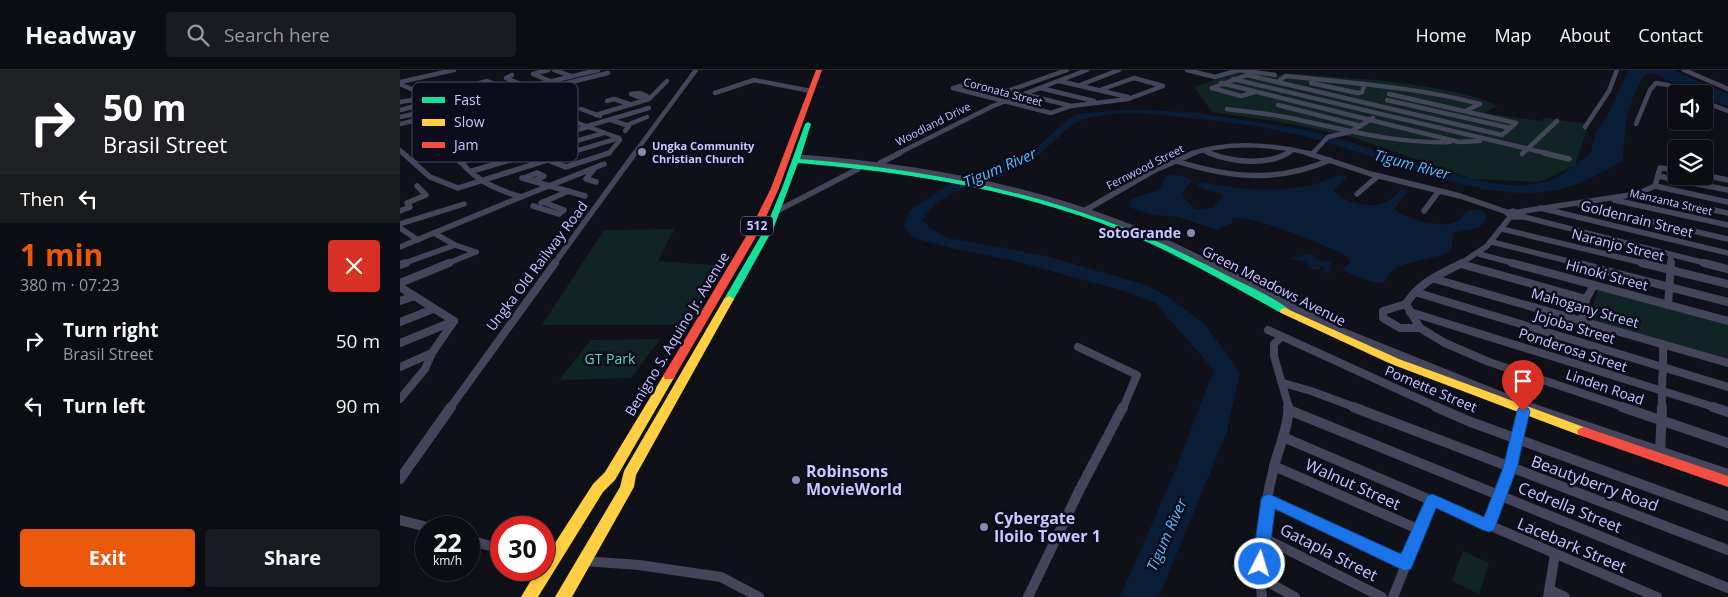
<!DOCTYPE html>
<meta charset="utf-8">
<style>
:root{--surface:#0c0c13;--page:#1a1a21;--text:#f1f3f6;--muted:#9a9ba0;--line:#2c2c33;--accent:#ea580c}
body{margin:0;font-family:"Open Sans",sans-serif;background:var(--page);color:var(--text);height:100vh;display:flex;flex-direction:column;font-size:19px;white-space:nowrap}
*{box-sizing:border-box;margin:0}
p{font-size:16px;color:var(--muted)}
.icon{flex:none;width:28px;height:28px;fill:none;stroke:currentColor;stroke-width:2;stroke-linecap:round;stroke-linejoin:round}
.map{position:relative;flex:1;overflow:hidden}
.sheet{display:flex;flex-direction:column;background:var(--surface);width:400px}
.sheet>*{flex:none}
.top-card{background:#202124;color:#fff;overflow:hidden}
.tools{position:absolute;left:1268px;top:15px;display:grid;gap:10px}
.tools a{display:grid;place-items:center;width:45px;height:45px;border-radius:5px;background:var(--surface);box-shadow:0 2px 8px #0003,0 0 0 1px var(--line);font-size:25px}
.speed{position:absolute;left:15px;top:446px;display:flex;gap:10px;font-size:25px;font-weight:700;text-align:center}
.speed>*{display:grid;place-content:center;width:65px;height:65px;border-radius:50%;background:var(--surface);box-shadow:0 2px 8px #0003,0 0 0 1px var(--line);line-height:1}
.speed small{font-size:12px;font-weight:400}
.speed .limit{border:8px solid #d22;background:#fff;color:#111}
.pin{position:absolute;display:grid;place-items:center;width:42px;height:42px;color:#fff;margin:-51px -21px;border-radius:50% 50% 50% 0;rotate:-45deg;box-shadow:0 0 5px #0007}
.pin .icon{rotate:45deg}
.me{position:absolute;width:55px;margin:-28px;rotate:5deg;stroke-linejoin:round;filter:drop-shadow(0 0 4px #0008)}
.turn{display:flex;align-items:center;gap:18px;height:105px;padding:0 20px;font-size:22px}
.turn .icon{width:65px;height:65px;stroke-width:2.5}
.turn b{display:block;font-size:35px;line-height:42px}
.then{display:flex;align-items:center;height:48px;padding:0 20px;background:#0003;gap:10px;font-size:19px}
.round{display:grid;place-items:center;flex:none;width:52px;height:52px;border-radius:5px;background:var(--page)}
.summary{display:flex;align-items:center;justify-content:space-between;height:85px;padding:0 20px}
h1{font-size:30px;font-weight:700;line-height:38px;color:var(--accent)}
.action{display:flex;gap:10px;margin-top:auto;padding:10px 20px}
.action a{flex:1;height:58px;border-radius:5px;background:var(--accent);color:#fff;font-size:20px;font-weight:700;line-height:58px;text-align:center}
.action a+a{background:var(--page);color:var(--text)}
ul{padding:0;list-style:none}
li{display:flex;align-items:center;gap:15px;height:65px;padding:0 20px}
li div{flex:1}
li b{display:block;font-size:19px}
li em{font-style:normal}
header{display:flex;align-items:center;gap:30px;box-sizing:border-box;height:70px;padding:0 25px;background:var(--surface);border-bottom:1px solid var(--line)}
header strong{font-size:24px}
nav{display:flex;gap:28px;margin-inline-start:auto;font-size:18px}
.search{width:350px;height:45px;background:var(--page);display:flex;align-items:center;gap:12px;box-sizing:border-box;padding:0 18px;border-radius:5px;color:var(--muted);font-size:19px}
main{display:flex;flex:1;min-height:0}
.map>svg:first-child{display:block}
.green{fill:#0f2423}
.water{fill:#0a1d36}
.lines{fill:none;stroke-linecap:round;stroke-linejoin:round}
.street-far3{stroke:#44455a;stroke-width:4.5}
.street-far2{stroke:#44455a;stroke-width:5.5}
.street-far1{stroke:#44455a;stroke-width:8}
.street{stroke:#44455a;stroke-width:10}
.fast{fill:#16e098;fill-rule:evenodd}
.slow{fill:#ffcf43;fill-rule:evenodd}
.jam{fill:#f24e42;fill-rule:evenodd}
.route{fill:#1a73e8;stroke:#114b97}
.poi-dot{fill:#8988ae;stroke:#0d0c1d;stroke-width:2}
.labels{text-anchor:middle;stroke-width:5;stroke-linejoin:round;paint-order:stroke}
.far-street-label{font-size:11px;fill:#cac8ff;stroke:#0d0c1d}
.far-poi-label{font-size:11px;font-weight:bold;fill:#cac8ff;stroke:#0d0c1d;text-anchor:start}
.shield{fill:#0d0c1d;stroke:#9190bb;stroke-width:1}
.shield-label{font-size:12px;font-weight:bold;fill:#cac8ff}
.street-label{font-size:14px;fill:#cac8ff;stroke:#0d0c1d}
.poi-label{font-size:14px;font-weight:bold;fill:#cac8ff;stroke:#0d0c1d;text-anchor:end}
.park-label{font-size:14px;fill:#56ddb0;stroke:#0d0c1d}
.water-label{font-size:15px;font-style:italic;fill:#57befe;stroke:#0d0c1d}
.near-poi-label{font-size:16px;font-weight:bold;fill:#cac8ff;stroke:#0d0c1d;text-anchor:start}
.near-street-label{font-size:16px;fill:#cac8ff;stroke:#0d0c1d}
.key{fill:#0d0c1d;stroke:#464461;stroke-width:1}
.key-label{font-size:14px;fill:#cac8ff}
</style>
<header>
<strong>Headway</strong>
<div class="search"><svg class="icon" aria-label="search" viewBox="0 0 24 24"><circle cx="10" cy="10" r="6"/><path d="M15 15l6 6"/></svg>Search here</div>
<nav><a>Home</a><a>Map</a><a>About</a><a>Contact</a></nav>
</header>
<main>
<section class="sheet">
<div class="top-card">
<div class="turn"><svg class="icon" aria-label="right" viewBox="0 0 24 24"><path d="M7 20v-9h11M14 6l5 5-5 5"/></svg><div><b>50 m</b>Brasil Street</div></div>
<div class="then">Then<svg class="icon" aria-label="left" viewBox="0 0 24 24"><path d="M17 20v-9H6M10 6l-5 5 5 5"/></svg></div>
</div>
<div class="summary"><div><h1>1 min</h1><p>380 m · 07:23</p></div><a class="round" style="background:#d93025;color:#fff"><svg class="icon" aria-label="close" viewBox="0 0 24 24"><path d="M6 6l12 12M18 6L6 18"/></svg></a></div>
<ul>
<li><svg class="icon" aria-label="right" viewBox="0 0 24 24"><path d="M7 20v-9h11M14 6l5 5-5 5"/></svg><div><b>Turn right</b><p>Brasil Street</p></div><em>50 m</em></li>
<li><svg class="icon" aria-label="left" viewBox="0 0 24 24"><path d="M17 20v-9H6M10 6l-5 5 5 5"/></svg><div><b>Turn left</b></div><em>90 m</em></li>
</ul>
<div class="action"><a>Exit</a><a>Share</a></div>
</section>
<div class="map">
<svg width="1328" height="527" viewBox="0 0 1328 527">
<rect width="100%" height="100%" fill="#101019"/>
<g class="green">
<path d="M 840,1 L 876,7 L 884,3 C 939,8 995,9 1049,21 C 1066,24 1082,28 1097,36 L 1084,43 L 1141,51 L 1144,48 L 1189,54 L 1175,95 L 1140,112 L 1073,109 L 952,67 L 881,52 L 812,42 L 794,17 Z"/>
<path d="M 274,159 L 258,191 L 324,196 L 289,255 L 142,255 L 204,160 Z"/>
<path d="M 1198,218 L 1328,253 L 1328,289 L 1190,249 Z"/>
<path d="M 260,269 L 231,308 L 159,310 L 191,270 Z"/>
<path d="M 1063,481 L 1089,493 L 1079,524 L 1052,511 Z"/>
</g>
<g class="water">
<path d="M 1229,0 L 1272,0 L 1328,24 L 1328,37 L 1304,27 L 1304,24 L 1296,24 L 1255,4 L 1246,4 C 1227,30 1224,58 1223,91 C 1202,102 1181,115 1157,120 C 1081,136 975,83 900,65 C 862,56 822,51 784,47 C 752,44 714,39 682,50 C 663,57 646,84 623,95 C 614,99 605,105 595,108 C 563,119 543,120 523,150 L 530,158 L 548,168 L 646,186 L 746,215 L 768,227 L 805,254 L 840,303 L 827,361 L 759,527 L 720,527 L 773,406 L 814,300 L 755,233 L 721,220 L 610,190 L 552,178 L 514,168 L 504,157 L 509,141 L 546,116 L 632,82 L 668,49 L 677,44 L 722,40 L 750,40 L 797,43 L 901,59 L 946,71 L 1044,102 L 1090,113 L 1121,116 L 1154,110 L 1190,84 L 1196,62 L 1207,46 Z"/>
<path d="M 769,105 L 783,106 L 793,110 C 776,129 783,123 795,140 L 812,138 L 822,128 L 821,124 L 797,117 L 801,112 C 837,119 871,123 908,116 C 921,114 932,105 945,105 L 947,107 L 933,120 C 944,133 970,139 986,132 C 992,130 997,123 1002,119 L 1008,121 L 994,139 C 1008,150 1056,165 1064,143 C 1072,139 1080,138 1086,145 L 1086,149 L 1080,157 L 1053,163 L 1052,177 L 1046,184 L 1002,195 L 990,202 L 983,214 L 972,212 L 942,200 L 950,193 L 948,187 C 928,176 854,145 833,148 L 832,153 L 817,160 L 778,147 L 754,145 L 731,138 L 729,132 L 733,128 L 759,120 L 765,108 Z"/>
<path d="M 904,184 L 911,184 L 917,190 L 929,192 L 932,195 L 929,197 L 932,201 L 927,203 L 921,201 L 922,200 L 927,200 L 923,196 L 919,196 L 920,199 L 912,199 L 904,191 L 891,189 L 893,186 L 900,187 Z"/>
</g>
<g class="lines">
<g class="street-far3">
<path d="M 148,0 L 133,4 L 150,11"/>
<path d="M 154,0 L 171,6"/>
<path d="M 787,0 L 815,7 L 839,0 L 875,5"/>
<path d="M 1284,0 L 1328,19"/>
<path d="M 112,5 L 106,8 L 128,17"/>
<path d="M 833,9 L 1150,84"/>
<path d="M 659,11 L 728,27"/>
<path d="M 0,12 L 54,0"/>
<path d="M 877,12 L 886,6 C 951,13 1016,17 1080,34 L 1065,41"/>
<path d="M 821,13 L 1059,72 L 1080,71"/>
<path d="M 911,13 L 958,23 L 962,22 L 965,14"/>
<path d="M 0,14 L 21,23 L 33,24 L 79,45"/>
<path d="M 680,15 L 719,0"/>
<path d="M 103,18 L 94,19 L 80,13 L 87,11 L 111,21"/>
<path d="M 553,18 L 651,43 L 671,36 L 728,29 L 763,16 L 734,8 L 700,20"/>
<path d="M 554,18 L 570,13 L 608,21 L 667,0"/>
<path d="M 640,18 L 694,31"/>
<path d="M 812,18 L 847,5 L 1102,65 L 1116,53 L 989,24"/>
<path d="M 812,18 L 841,26 L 855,22"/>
<path d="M 54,19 L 61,17 L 77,24 L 71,26"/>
<path d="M 315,23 L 354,10 L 411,21"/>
<path d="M 624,24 L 671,36"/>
<path d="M 246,26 L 238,27 L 231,24 L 240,23 L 247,26"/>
<path d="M 987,30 L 1110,58"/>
<path d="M 207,31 L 214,29 L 229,34"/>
<path d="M 0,32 L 18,29 L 15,27"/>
<path d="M 1304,32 L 1328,41"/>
<path d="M 56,34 L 198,0"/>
<path d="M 878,35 L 961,56"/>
<path d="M 181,39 L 200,46"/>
<path d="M 827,39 C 850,42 873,44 895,49 C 946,60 997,74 1050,72"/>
<path d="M 0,40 L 27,33"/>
<path d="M 196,45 L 249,29 L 267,11"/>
<path d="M 30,46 L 68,66 L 79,76 L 55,83 L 56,84"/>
<path d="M 0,47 L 36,39"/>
<path d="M 70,47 L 132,33"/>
<path d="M 211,50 L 229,56 L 225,61"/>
<path d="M 0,54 L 208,3"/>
<path d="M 1236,54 L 1250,20 L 1256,13 L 1268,15 L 1286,24"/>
<path d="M 227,55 L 247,47"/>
<path d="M 188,56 L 249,38"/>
<path d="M 1185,57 L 1209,21 L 1217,0"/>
<path d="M 99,63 L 162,47"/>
<path d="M 42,64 L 22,70 L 57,60"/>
<path d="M 109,70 L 174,52"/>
<path d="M 50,76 L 46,74 L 32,78 L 47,78 L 72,70"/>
<path d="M 119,77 L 92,57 L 150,43 L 219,68 L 220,70 L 209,83 L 205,84"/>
<path d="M 0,80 L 4,84"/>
<path d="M 804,81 L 812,84"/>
<path d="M 88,84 L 188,57"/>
<path d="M 130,84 L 204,63"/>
<path d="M 166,84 L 219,68"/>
<path d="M 234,84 L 296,0"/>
<path d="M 497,84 L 593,36 L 687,0"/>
<path d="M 790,84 C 828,71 874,74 912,84"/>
<path d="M 886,84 L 893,80"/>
<path d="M 912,84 L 928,67 L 950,62 L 973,48"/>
<path d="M 1122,84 L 1157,51"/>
</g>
<g class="street-far2">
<path d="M 3,83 L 30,107 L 58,118 L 170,83"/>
<path d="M 809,83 C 832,92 866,96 888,83"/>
<path d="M 907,83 L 971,104 L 1060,126 L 1107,142"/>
<path d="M 1144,83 L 1169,89"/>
<path d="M 397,87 C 542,98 682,126 811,194"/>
<path d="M 148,90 L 166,97 L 209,83"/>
<path d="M 776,91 C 830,108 877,113 930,90"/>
<path d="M 60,92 L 92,83"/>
<path d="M 480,93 L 500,83"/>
<path d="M 194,99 L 186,109 L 196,112"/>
<path d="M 72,101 L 134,83"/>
<path d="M 1304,105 L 1328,110"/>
<path d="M 1258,106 L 1328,120"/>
<path d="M 122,108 L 185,126"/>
<path d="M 124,108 L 137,103 L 144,106 L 134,111"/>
<path d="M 1255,116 L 1328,132"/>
<path d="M 957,124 L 978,106"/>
<path d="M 1237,124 L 1328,143"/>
<path d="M 121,127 L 204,94"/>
<path d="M 1214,130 L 1328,155"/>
<path d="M 141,133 L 169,121"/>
<path d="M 1180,135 L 1328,169"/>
<path d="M 133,136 L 159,144 L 164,140 L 143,132"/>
<path d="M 1140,138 L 1328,183"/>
<path d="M 0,141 L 10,137 L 7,133 L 26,125 L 17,116"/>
<path d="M 377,141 L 458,99"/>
<path d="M 684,141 L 753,101 L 794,83"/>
<path d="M 1024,141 L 1039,121"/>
<path d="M 1113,141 L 1123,145 L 1124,147 L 1114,147 L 1107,143 Z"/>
<path d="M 1118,142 L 1237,124 L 1255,116 L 1260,98 L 1276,100"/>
<path d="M 1124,147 L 1309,194"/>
<path d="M 0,154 L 64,134"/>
<path d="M 0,158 L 18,170"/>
<path d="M 1102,159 L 1247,194"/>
<path d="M 34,163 L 55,175 L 76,182"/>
<path d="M 1092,172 L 1180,194"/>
<path d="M 0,177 L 121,127 C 95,119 69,108 55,83"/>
<path d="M 1079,184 L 1117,194"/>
<path d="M 2,194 L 55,175"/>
<path d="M 46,194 L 76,182"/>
<path d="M 154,194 L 235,83"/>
<path d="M 1060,194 L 1087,176 L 1111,146"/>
<path d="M 1270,194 L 1271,186"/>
</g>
<g class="street-far1">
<path d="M 809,193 L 901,242 L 950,265 L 1132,338"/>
<path d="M 1062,193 C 1041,204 1019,212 1006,234 L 1020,258 L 1045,273 L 1089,292 L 1226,338"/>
<path d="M 1112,193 L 1328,251"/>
<path d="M 1175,193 L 1328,232"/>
<path d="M 1242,193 L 1328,214"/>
<path d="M 1304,193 L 1328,199"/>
<path d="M 1061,194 L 1186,229"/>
<path d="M 0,195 L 6,193"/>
<path d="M 1035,209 L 1328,293"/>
<path d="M 0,213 L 49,193"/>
<path d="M 0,217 L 54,251 L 32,283 L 25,299 L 0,329"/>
<path d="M 1015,222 L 1328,317"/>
<path d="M 0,231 L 15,226"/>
<path d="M 1006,234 L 983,241 L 983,248 L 1000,258 L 1020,258"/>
<path d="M 1268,235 L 1271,193"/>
<path d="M 1010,242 L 1317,338"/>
<path d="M 1182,250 L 1186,229 L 1194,215"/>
<path d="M 0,252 L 33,239"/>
<path d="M 868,260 L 1039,338"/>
<path d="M 881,267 L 874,274 L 874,286 L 889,338"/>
<path d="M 0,273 L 54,251"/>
<path d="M 678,277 L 737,305 L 723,338"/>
<path d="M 0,297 L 32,283"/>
<path d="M 883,313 L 911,321 L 957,338"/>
<path d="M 50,338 L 155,193"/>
<path d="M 1124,338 L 1125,336"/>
<path d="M 1262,338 C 1261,317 1264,296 1263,274"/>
</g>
<g class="street">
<path d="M 953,337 L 1328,480"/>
<path d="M 1036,337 L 1068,351 L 1328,446"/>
<path d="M 1128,337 L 1328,404"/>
<path d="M 1222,337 L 1328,373"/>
<path d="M 1313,337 L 1328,342"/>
<path d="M 889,340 L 1328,518"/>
<path d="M 883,367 L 1257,527"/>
<path d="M 1260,384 L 1262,337"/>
<path d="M 874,396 L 1020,460"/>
<path d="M 0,409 L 51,337"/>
<path d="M 869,430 L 1005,494"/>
<path d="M 0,450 L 31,458"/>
<path d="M 1089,455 L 1110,398 L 1125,337"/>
<path d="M 862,467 L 982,527"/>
<path d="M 69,470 L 101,479"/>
<path d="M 144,484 L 156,484"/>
<path d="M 184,491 L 239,495 L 321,507 L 359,527"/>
<path d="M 859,507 L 895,527"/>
<path d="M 1150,520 L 1165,527"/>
<path d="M 628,527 L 680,419 L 723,337"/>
<path d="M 862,527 C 856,487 865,432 875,393 C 879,378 890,352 888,337"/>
<path d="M 993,527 L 1032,430"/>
<path d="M 1148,527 L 1155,484"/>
</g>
<path class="fast" d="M 408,52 L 411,54 L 400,89 C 556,102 689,131 828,206 C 842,213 882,231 890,241 L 889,243 L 881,243 C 837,219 793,193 747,172 C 637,123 518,103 398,93 L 374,157 L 334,229 L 333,231 L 325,231 L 324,229 L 366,157 L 382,118 L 405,54 Z"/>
<g class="slow">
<path d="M 329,226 L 334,229 L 236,405 L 234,417 L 172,527 L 155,527 L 220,417 L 224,401 L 324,229 Z"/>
<path d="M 885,238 L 999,289 L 1189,359 L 1191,362 L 1189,365 L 1179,365 L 991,294 L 881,243 L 880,241 L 881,239 Z"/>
<path d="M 269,302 L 275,306 L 215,410 L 203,422 L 138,527 L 121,527 L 137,500 L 144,500 L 144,490 L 193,414 L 205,402 L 265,303 Z"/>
</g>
<g class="jam">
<path d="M 416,0 L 422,0 L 379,118 L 361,158 L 275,306 L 273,309 L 265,309 L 263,306 L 351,158 L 371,118 Z"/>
<path d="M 1184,357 L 1328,406 L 1328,417 L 1179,365 L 1177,362 L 1179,359 Z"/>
</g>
</g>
<path class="route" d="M 1123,337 L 1128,338 L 1130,341 L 1117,398 L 1094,460 L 1089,462 L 1083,460 L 1036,438 L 1011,499 L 1005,501 L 875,439 L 868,494 L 866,499 L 860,501 L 854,499 L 852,494 L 861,430 L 863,426 L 869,424 L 1001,484 L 1027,426 L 1032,424 L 1037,426 L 1084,447 L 1103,398 L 1117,341 L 1119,338 Z"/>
<g class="poi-dot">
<circle cx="242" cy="82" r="5"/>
<circle cx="791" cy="163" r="5"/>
<circle cx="396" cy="410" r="5"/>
<circle cx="584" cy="457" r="5"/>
</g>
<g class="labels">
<g class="far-street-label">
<text transform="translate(603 22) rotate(15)" y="4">Coronata Street</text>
<text transform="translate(533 54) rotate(-27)" y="4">Woodland Drive</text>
<text transform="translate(745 97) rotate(-27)" y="4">Fernwood Street</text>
<text transform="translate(1271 132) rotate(13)" y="4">Manzanta Street</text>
</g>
<g class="far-poi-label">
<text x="252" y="80">Ungka Community<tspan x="252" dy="13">Christian Church</tspan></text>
</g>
<rect class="shield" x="341" y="146.5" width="32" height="19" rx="4"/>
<g class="shield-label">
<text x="357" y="160">512</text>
</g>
<g class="street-label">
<text transform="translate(1237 149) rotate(14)" y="5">Goldenrain Street</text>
<text transform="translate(1218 175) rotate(14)" y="5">Naranjo Street</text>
<text transform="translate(137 196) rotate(-53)" y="5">Ungka Old Railway Road</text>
<text transform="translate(1207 205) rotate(15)" y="5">Hinoki Street</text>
<text transform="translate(874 216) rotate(27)" y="5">Green Meadows Avenue</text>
<text transform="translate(1185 238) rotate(16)" y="5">Mahogany Street</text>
<text transform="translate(1175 257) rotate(17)" y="5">Jojoba Street</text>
<text transform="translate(277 264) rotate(-59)" y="5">Benigno S. Aquino Jr. Avenue</text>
<text transform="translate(1173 280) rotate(18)" y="5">Ponderosa Street</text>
<text transform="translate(1205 317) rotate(19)" y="5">Linden Road</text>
<text transform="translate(1031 319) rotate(23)" y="5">Pomette Street</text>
</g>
<g class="poi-label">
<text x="781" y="168">SotoGrande</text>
</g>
<g class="park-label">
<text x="210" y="294">GT Park</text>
</g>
<g class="water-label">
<text transform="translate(1012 95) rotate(15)" y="5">Tigum River</text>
<text transform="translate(600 98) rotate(-23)" y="5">Tigum River</text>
<text transform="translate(767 465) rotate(-66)" y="5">Tigum River</text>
</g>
<g class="near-poi-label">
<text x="406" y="407">Robinsons<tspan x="406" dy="18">MovieWorld</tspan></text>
<text x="594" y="454">Cybergate<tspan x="594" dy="18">Iloilo Tower 1</tspan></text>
</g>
<g class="near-street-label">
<text transform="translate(1195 413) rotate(20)" y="6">Beautyberry Road</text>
<text transform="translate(953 414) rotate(24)" y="6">Walnut Street</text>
<text transform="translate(1170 437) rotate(22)" y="6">Cedrella Street</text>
<text transform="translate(1172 475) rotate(23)" y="6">Lacebark Street</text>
<text transform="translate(929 482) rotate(27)" y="6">Gatapla Street</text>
</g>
</g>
<rect x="12" y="12" width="166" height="80" rx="8" class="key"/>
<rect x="22" y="27" width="23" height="6" fill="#16e098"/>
<rect x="22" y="49" width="23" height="7" fill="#ffcf43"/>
<rect x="22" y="72" width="23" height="6" fill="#f24e42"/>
<g class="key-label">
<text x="54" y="35">Fast</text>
<text x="54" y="57">Slow</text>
<text x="54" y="80">Jam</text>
</g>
</svg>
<div class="tools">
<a><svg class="icon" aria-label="sound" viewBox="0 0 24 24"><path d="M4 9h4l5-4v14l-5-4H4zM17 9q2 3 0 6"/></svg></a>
<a><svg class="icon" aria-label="layers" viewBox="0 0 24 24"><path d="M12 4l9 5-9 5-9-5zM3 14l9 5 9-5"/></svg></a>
</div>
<div class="speed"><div>22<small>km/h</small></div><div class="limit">30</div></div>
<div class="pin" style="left:1123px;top:341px;background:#d93025"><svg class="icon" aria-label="arrive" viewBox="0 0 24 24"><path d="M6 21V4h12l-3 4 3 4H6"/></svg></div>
<svg class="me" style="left:860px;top:494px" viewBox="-20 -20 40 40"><circle r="17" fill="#1a73e8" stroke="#fff" stroke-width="3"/><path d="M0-11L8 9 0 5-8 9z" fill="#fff"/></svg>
</div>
</main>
